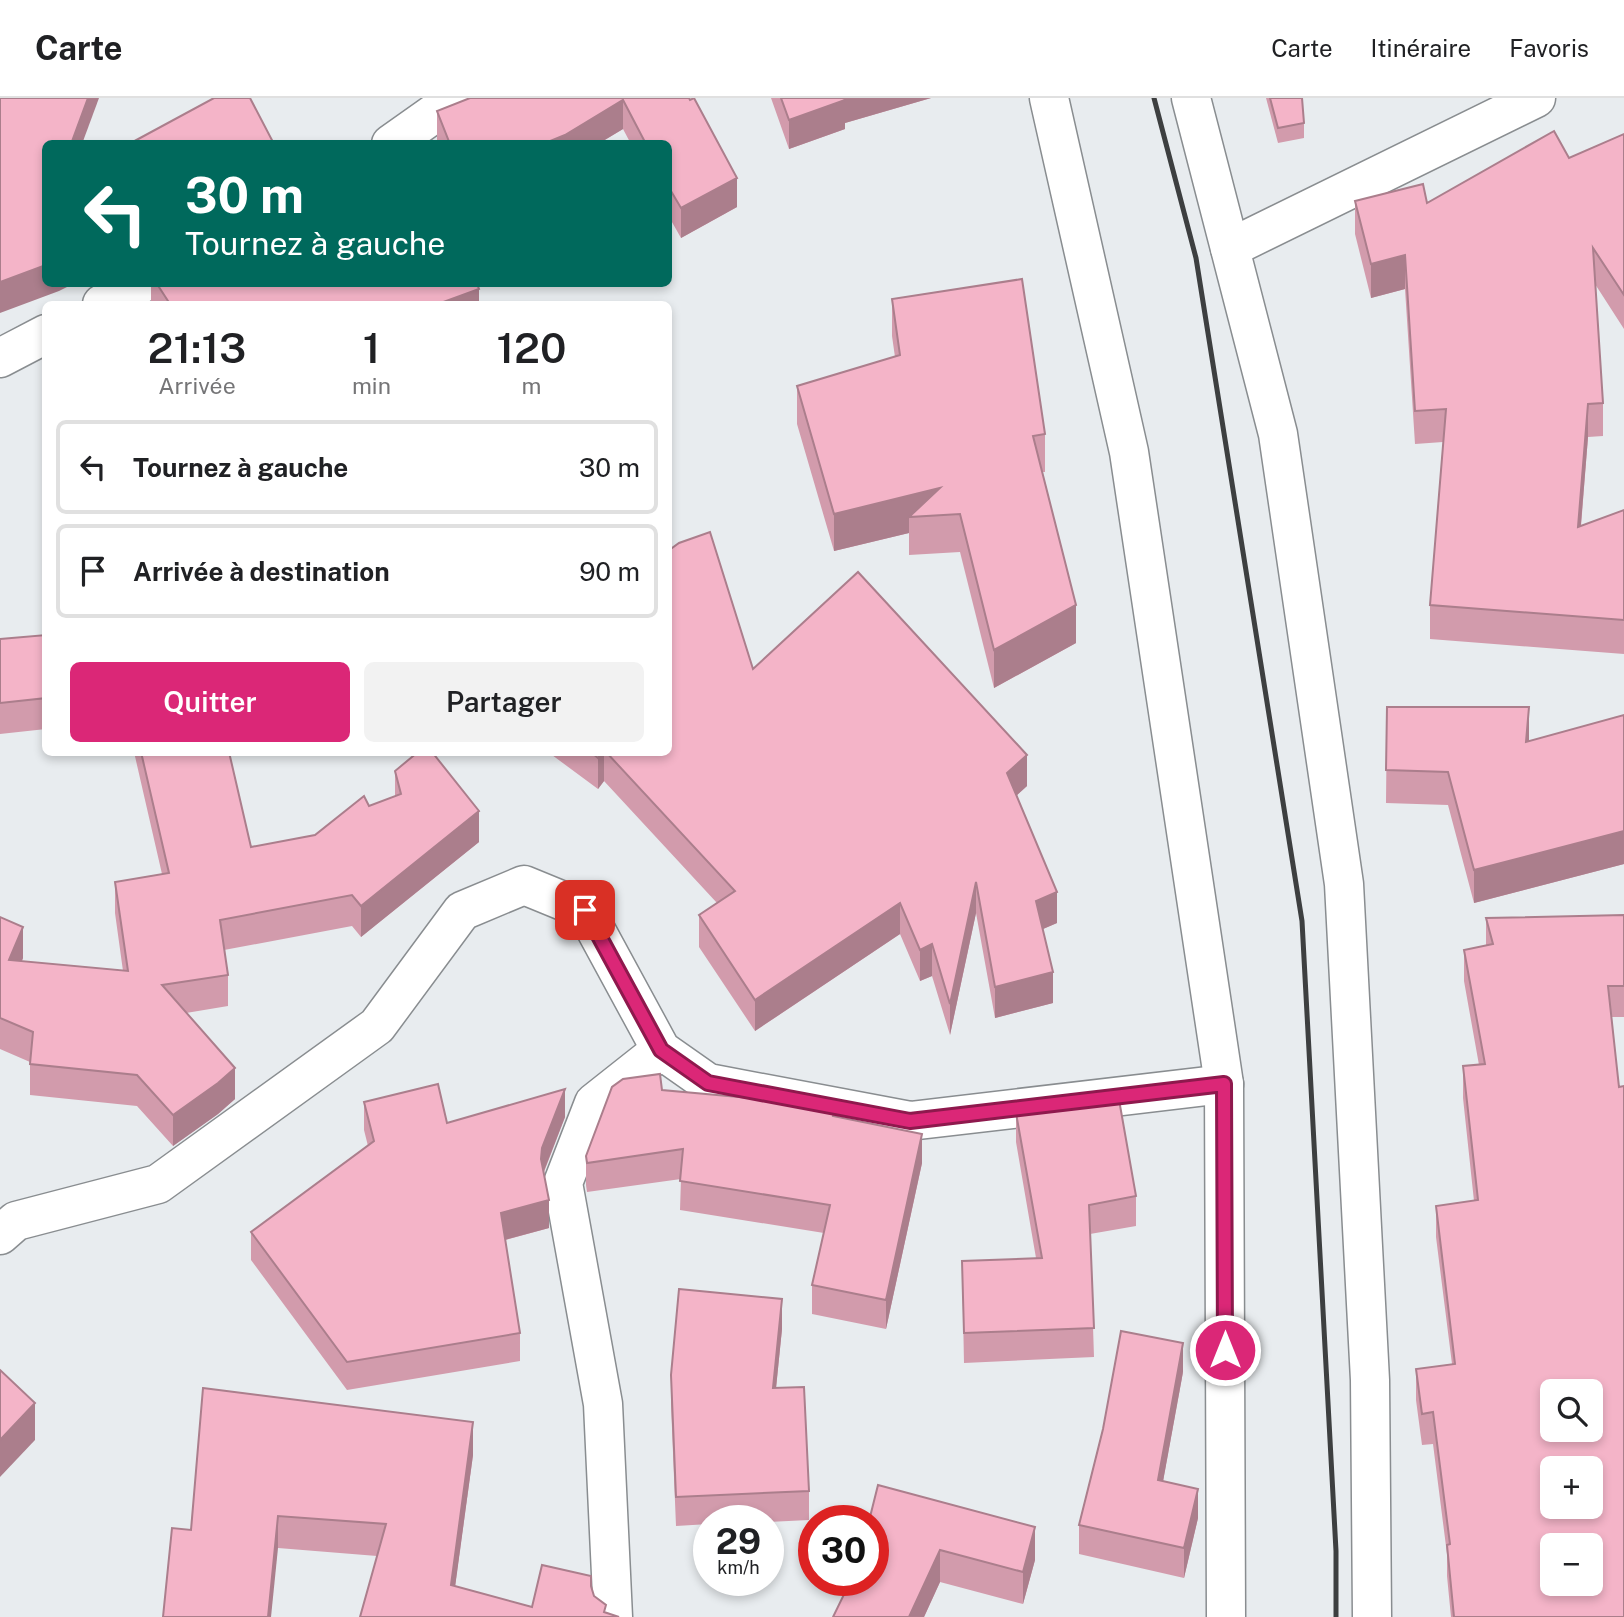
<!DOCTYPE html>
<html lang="fr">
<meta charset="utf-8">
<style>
:root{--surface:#fff;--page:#f2f2f2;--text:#202124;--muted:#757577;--line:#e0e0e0;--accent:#db2777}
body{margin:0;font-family:"Public Sans",sans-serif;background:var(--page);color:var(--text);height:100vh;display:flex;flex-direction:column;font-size:26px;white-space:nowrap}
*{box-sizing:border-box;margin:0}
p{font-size:23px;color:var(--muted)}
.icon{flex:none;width:38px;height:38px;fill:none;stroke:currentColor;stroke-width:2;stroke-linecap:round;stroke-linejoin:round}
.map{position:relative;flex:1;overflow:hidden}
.details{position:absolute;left:42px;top:203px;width:630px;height:455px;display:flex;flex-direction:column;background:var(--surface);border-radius:10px;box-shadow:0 4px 10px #0003}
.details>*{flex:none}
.guide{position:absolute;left:42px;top:42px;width:630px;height:147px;border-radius:10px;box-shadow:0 4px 10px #0003;background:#00695c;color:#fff;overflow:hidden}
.buttons{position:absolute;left:1540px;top:1281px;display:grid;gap:14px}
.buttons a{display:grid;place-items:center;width:63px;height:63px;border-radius:10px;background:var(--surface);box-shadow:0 4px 10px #0003;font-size:35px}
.speed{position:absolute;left:693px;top:1407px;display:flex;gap:14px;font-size:35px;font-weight:700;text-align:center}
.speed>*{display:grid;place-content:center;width:91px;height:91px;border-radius:50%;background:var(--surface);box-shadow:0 4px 10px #0003;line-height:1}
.speed small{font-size:18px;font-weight:400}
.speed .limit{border:10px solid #d22;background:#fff;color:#111}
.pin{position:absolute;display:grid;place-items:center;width:60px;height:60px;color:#fff;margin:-30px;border-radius:14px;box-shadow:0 4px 10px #0006}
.me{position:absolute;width:77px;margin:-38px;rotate:0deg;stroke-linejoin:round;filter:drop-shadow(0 0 5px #0008)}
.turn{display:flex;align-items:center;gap:24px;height:147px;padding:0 28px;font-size:32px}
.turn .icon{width:91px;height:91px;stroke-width:2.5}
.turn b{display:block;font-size:49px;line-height:60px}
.eta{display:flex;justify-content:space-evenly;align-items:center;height:119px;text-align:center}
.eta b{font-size:42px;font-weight:600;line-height:49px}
.action{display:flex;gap:14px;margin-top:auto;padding:14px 28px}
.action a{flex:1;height:80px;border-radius:10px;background:var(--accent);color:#fff;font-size:28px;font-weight:600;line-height:80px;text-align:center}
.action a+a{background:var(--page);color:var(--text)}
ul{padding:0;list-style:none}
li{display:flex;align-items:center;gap:21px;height:94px;margin:0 14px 10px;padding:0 14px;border:4px solid var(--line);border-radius:10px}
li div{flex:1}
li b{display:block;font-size:26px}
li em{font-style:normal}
header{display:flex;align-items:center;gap:42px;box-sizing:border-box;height:98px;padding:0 35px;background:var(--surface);border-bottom:2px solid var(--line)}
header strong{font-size:33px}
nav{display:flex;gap:38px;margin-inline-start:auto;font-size:24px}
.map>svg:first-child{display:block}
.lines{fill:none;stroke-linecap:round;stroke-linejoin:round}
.street-casing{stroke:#898d90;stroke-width:41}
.street{stroke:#fff;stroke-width:38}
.rail{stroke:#3d3f40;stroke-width:5}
.wall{fill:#d29bac}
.shaded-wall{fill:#ab7e8c}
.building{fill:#f4b4c8;stroke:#ab7e8c;stroke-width:2;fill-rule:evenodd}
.route-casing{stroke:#8e194d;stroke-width:18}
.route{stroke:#db2777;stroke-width:12}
</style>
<header>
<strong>Carte</strong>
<nav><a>Carte</a><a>Itinéraire</a><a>Favoris</a></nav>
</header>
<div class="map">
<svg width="1624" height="1519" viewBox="0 0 1624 1519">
<rect width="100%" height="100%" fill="#e8ecef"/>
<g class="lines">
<defs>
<g id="street">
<path d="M 1049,0 L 1129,354 L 1224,986 L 1226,1519"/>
<path d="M 1191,0 L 1278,336 L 1344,786 L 1370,1282 L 1372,1519"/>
<path d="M 391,46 L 456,0"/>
<path d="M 1230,150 L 1536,0"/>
<path d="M 102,206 L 141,186"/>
<path d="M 0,260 L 46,236"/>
<path d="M 0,1137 L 16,1123 L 158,1086 L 377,928 L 462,813 L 524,787 L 585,812 L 661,952 L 708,985 L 910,1023 L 1224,986"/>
<path d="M 613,1519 L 603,1306 L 563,1085 L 594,1005 L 661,952"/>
</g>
</defs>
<use href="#street" class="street-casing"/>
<use href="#street" class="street"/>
<path class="rail" d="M 1154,0 L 1196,160 L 1302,823 L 1336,1453 L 1336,1519"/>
</g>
<g class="wall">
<path d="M 470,0 L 689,0 L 737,109 L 681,140 L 668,117 L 668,46 L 631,46 L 623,31 L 598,46 L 438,46 L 437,43 L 437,13 Z"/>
<path d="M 771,0 L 931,0 L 845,25 L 845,31 L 789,51 Z"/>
<path d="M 1266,0 L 1302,0 L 1304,25 L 1304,40 L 1278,45 Z"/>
<path d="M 1624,36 L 1624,231 L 1595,186 L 1603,305 L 1603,338 L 1588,339 L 1581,428 L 1624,412 L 1624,556 L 1430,541 L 1430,507 L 1443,344 L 1415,346 L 1405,191 L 1371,200 L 1355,136 L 1355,103 L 1427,105 L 1569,60 Z"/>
<path d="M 151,186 L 477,186 L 479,206 L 151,206 Z"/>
<path d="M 892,201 L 1045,336 L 1045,374 L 1042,374 L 1076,545 L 994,590 L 960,454 L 909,457 L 909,435 L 834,453 L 797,326 L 797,288 L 895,259 L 892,238 Z"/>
<path d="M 46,537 L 46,631 L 0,636 L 0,541 Z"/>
<path d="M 753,571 L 1027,688 L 1017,697 L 1057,825 L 1043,831 L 1053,905 L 995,920 L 976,815 L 950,937 L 932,878 L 920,883 L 900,836 L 755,933 L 699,849 L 699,817 L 717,805 L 604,683 L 598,691 L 552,657 L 552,654 L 668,654 Z"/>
<path d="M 1387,609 L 1529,643 L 1624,617 L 1624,766 L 1474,805 L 1448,707 L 1386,705 Z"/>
<path d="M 134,654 L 229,654 L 251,749 L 315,737 L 369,708 L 395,699 L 395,673 L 479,744 L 361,839 L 352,828 L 224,852 L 228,877 L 228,908 L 186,915 L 235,1001 L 218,1016 L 173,1048 L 137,1008 L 30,997 L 30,964 L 0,951 L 0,819 L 23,860 L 22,863 L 123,873 L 115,815 L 115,784 L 162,776 Z"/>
<path d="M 1624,817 L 1624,919 L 1612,919 L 1624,1519 L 1451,1519 L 1447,1478 L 1447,1456 L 1433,1346 L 1422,1347 L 1416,1302 L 1416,1271 L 1452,1266 L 1436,1139 L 1436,1108 L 1474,1103 L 1463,1000 L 1463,968 L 1479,967 L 1464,883 L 1464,852 L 1486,848 L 1486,820 Z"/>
<path d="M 662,992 L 835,1019 L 922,1065 L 886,1231 L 812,1216 L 812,1187 L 824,1135 L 680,1112 L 681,1081 L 587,1094 L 586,1087 L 586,1058 Z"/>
<path d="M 364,1004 L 447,1025 L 565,1019 L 544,1074 L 549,1130 L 505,1142 L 520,1235 L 520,1263 L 347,1292 L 251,1162 L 251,1134 L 368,1048 L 364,1032 Z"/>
<path d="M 1016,1015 L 1136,1098 L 1136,1128 L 1090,1136 L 1094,1259 L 964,1265 L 962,1163 L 1036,1160 L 1016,1044 Z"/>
<path d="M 782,1231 L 776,1290 L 809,1393 L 809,1422 L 768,1424 L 709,1423 L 709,1426 L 676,1428 L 671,1306 L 671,1277 Z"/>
<path d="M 1183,1274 L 1163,1383 L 1198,1420 L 1184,1480 L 1079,1456 L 1079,1427 Z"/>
<path d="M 473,1357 L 455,1488 L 532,1509 L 591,1488 L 594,1498 L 606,1507 L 360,1519 L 377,1458 L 278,1450 L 191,1432 Z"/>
<path d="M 873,1423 L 1035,1462 L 1023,1506 L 940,1484 L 924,1519 L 833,1519 L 873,1482 Z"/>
</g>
<g class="shaded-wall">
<path d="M 88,0 L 99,0 L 82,46 L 71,46 Z"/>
<path d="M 843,0 L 931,0 L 845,25 L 845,31 L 789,51 L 789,22 Z"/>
<path d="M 623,2 L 623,31 L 598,46 L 543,46 Z"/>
<path d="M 737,80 L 737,109 L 681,140 L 681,110 Z"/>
<path d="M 1405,157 L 1405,191 L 1371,200 L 1371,166 Z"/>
<path d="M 46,167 L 46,186 L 73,186 L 59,193 L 0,215 L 0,184 Z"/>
<path d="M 479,191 L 479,206 L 438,206 Z"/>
<path d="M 1588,306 L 1588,339 L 1578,462 L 1578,429 Z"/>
<path d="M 940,390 L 909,419 L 909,435 L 834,453 L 834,416 Z"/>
<path d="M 1076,507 L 1076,545 L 994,590 L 994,552 Z"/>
<path d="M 1529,609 L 1529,643 L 1526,644 Z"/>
<path d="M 602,654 L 604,654 L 604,683 L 598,691 L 598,660 Z"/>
<path d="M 1027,657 L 1027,688 L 1007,706 L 1007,675 Z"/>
<path d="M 479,713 L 479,744 L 361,839 L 361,808 Z"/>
<path d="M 1624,733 L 1624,766 L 1474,805 L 1474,772 Z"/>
<path d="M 976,784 L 976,815 L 950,937 L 950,906 Z"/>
<path d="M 1057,794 L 1057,825 L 1036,834 L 1036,803 Z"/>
<path d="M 900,805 L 900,836 L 755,933 L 755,902 Z"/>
<path d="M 23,829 L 23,860 L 9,893 L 9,862 Z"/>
<path d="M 932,846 L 932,878 L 920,883 L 920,852 Z"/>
<path d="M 1053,874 L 1053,905 L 995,920 L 995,889 Z"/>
<path d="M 235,970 L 235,1001 L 218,1016 L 173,1048 L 173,1017 Z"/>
<path d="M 565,991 L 565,1019 L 542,1078 L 541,1061 L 542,1050 Z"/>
<path d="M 922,1036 L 922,1065 L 886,1231 L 886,1202 Z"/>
<path d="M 549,1102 L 549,1130 L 501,1143 L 501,1115 Z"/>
<path d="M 782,1201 L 782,1231 L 773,1320 L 773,1290 Z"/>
<path d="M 1183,1245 L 1183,1274 L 1158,1411 L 1158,1382 Z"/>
<path d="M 35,1305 L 35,1342 L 0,1379 L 0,1342 Z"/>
<path d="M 473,1324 L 473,1357 L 451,1519 L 451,1487 Z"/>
<path d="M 1198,1391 L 1198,1420 L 1184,1480 L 1184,1450 Z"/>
<path d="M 278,1418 L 278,1450 L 271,1519 L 268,1519 Z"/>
<path d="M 1035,1429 L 1035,1462 L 1023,1506 L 1023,1474 Z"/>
<path d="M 940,1452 L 940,1484 L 924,1519 L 909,1519 Z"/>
</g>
<g class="building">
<path d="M 0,0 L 88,0 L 71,46 L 46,46 L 46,167 L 0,184 Z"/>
<path d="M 214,0 L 250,0 L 274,46 L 129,46 Z"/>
<path d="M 470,0 L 689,0 L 690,2 L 694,0 L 737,80 L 681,110 L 668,88 L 668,46 L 646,46 L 623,2 L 565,37 L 543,46 L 450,46 L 437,13 Z"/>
<path d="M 781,0 L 844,0 L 845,2 L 789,22 Z"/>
<path d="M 1270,0 L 1302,0 L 1304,25 L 1278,30 Z"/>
<path d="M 1554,33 L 1569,60 L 1624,36 L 1624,197 L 1593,150 L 1603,305 L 1588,306 L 1578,429 L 1624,412 L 1624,522 L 1430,507 L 1446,311 L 1415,313 L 1405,157 L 1371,166 L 1355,103 L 1423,86 L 1427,105 Z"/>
<path d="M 1022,181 L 1045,336 L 1033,338 L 1076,507 L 994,552 L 960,416 L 909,419 L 940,390 L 834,416 L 797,288 L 900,257 L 892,201 Z"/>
<path d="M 157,186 L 477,186 L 479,191 L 438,206 L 170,206 Z"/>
<path d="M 710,434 L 753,571 L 858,474 L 1027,657 L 1007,675 L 1057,794 L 1036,803 L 1053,874 L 995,889 L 976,784 L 950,906 L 932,846 L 920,852 L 900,805 L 755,902 L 699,817 L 735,793 L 606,654 L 668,654 L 668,453 L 679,445 Z"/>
<path d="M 46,537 L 46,600 L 0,605 L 0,541 Z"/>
<path d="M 1387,609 L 1529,609 L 1526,644 L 1624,617 L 1624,733 L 1474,772 L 1448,674 L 1386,672 Z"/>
<path d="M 141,654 L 229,654 L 251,749 L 315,737 L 364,698 L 369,708 L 401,696 L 395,673 L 418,654 L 432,654 L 479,713 L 361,808 L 352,797 L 220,822 L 228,877 L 162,887 L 235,970 L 218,985 L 173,1017 L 137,977 L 30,966 L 33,934 L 0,920 L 0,819 L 23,829 L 9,862 L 128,873 L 115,784 L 169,775 Z"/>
<path d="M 591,654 L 602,654 L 598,660 Z"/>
<path d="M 1624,817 L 1624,888 L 1608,888 L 1619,989 L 1624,988 L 1624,1519 L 1454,1519 L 1447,1447 L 1450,1446 L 1433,1314 L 1422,1316 L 1416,1271 L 1455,1266 L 1436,1108 L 1478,1102 L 1463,968 L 1485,966 L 1464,852 L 1493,846 L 1486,820 ZM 1552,1293 L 1591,1293 L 1591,1332 L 1552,1332 ZM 1552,1370 L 1591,1370 L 1591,1409 L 1552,1409 ZM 1552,1447 L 1591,1447 L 1591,1486 L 1552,1486 Z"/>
<path d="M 660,976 L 662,992 L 772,1002 L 773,998 L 835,1008 L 833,1018 L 922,1036 L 886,1202 L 812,1187 L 830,1107 L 680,1083 L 683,1051 L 587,1065 L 586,1058 L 612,989 L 623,981 Z"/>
<path d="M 438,986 L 447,1025 L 565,991 L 542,1050 L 541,1061 L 549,1102 L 501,1115 L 520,1235 L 347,1264 L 251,1134 L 374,1043 L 364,1004 Z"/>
<path d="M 1118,996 L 1136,1098 L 1089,1107 L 1094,1230 L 964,1235 L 962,1163 L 1042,1160 L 1016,1015 Z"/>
<path d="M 679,1191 L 782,1201 L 773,1290 L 804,1289 L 809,1393 L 676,1399 L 671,1277 Z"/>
<path d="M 1121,1233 L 1183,1245 L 1158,1382 L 1198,1391 L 1184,1450 L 1079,1427 L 1103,1331 Z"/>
<path d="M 0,1272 L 35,1305 L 0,1342 Z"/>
<path d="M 203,1290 L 473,1324 L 451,1487 L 532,1509 L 542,1467 L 591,1478 L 591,1488 L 594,1498 L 606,1507 L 604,1514 L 619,1519 L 360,1519 L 386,1426 L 278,1418 L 268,1519 L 163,1519 L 172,1430 L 191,1432 Z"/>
<path d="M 878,1387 L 1035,1429 L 1023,1474 L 940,1452 L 909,1519 L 833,1519 L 851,1482 L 873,1482 L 873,1423 L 869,1423 Z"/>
</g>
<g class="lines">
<defs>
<path id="route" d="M 585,812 L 661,952 L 708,985 L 910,1023 L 1224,986 L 1225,1252"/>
</defs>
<use href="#route" class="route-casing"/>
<use href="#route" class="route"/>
</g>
</svg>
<div class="buttons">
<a><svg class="icon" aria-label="search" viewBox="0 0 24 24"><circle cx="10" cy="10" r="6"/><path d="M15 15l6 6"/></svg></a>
<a>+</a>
<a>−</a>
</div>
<div class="speed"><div>29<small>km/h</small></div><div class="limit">30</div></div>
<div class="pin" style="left:585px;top:812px;background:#d93025"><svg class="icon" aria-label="arrive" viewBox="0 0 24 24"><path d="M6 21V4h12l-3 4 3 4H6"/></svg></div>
<svg class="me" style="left:1225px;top:1252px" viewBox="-20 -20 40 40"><circle r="17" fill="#db2777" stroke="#fff" stroke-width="3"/><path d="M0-11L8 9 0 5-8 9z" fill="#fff"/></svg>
<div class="guide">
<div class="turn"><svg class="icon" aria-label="left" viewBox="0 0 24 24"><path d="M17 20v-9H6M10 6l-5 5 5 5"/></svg><div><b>30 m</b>Tournez à gauche</div></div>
</div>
<section class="details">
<div class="eta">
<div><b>21:13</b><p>Arrivée</p></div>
<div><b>1</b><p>min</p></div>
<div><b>120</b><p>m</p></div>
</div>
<ul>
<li><svg class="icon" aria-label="left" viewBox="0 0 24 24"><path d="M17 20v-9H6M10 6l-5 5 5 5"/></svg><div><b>Tournez à gauche</b></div><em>30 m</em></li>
<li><svg class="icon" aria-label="arrive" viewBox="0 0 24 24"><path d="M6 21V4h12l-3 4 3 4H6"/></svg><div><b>Arrivée à destination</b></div><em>90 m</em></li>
</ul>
<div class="action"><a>Quitter</a><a>Partager</a></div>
</section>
</div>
